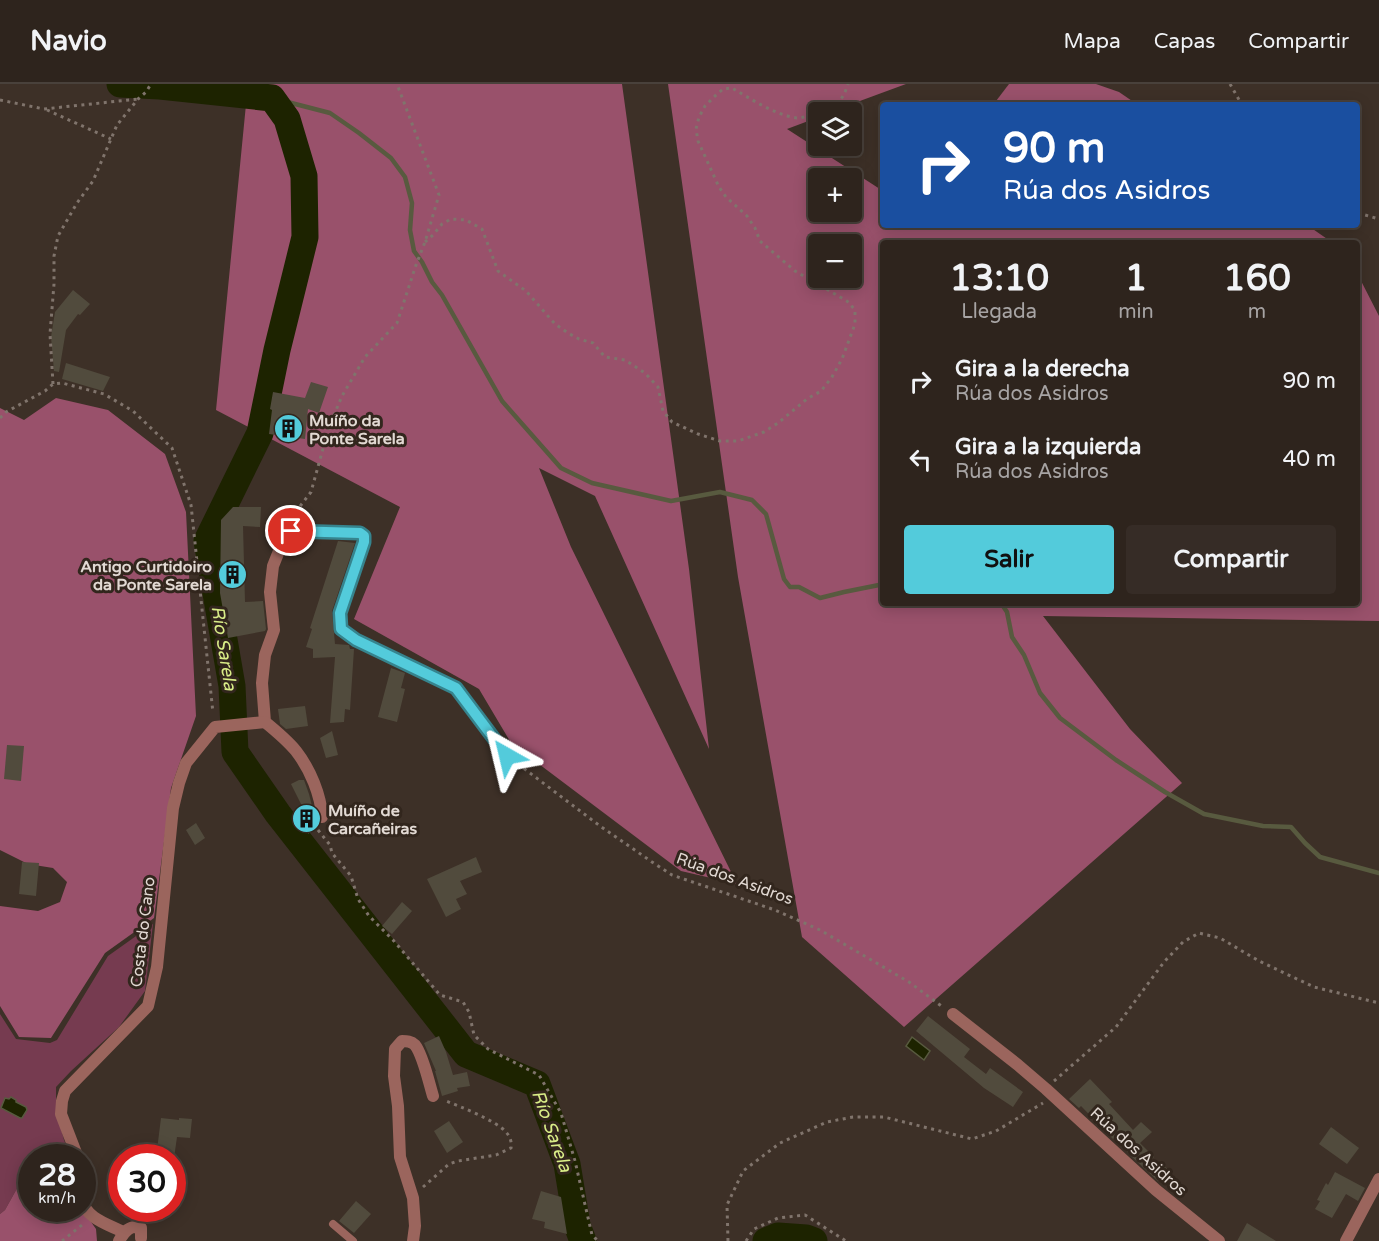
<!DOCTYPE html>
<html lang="es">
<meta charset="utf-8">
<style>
:root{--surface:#2e241d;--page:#362c26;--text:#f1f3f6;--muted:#a7a4a4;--line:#49413b;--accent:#53cbdb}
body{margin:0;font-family:"Varela Round",sans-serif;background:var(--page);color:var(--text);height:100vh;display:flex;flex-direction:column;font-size:22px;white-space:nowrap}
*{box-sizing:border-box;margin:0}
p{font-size:20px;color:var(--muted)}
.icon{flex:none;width:33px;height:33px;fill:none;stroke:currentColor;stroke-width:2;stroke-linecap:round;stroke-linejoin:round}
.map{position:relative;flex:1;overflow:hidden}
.panel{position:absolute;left:880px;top:156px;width:480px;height:366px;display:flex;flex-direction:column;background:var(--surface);border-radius:6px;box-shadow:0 3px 15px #0003,0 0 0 2px var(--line)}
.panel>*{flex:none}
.guide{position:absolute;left:880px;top:18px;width:480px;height:126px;border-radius:6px;box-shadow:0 3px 15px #0003,0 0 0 2px var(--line);background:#1a4fa0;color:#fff;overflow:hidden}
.tools{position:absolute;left:808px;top:18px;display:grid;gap:12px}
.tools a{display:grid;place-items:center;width:54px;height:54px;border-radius:6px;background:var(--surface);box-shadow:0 3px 15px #0003,0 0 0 2px var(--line);font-size:30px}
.speed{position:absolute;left:18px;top:1060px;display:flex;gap:12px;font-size:30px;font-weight:700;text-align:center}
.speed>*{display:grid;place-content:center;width:78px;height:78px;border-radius:50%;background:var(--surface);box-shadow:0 3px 15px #0003,0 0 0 2px var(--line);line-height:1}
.speed small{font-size:15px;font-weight:400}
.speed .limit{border:9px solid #d22;background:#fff;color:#111}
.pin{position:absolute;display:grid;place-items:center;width:51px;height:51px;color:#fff;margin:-26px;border:3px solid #fff;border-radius:50%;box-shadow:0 2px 6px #0007}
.me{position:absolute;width:66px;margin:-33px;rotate:323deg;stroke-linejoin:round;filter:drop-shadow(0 0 4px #0008)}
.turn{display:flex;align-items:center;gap:21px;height:126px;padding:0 24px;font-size:27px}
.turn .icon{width:78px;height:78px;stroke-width:2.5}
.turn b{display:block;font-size:42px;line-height:51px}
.eta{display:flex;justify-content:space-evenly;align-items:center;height:102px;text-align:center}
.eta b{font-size:36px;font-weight:800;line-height:42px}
.button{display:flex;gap:12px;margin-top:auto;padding:12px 24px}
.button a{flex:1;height:69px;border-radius:6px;background:var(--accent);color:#111;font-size:24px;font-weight:800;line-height:69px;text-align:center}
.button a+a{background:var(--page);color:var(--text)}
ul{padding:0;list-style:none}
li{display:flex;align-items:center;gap:18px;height:78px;padding:0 24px}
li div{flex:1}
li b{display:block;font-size:22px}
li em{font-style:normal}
header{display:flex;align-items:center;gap:36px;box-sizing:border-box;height:84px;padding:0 30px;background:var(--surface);border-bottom:2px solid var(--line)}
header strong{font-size:28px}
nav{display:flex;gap:33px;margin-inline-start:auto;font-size:21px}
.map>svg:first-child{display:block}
.green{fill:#763b50}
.forest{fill:#99516b;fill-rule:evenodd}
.water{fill:#1d2300;stroke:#585a3f;stroke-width:1.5}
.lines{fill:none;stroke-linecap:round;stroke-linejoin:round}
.stream{stroke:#585a3f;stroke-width:4.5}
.river{stroke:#1d2300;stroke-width:27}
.building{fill:#514b3d}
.path{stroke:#80746c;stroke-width:3;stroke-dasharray:3 4.5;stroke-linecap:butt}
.service{stroke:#9b655d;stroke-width:8}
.minor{stroke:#9b655d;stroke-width:12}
.route-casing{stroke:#36848e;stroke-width:15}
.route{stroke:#53cbdb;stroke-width:10}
.labels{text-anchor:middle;stroke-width:6;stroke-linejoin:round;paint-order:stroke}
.poi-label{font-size:16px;font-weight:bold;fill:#e2d9d3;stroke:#32261d;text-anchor:start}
.street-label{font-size:16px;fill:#e2d9d3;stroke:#32261d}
.water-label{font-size:18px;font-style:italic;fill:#d9ed87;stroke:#32261d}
</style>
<header>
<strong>Navio</strong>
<nav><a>Mapa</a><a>Capas</a><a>Compartir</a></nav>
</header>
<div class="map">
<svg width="1379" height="1157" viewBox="0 0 1379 1157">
<rect width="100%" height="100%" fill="#3d3027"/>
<path class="green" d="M 153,840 L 145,907 L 119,943 L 71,987 L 56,1003 L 56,1024 L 64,1056 L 71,1074 L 32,1074 L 31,1091 L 20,1099 L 5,1126 L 0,1130 L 0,930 L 16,955 L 50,959 L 57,956 L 108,872 Z"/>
<g class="forest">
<path d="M 248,0 L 622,0 L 689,485 L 709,665 L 595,412 L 539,384 L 571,463 L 737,800 L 681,787 L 511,659 L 479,605 L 354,535 L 400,423 L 216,326 Z"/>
<path d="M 668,0 L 906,0 L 830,28 L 819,28 L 819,33 L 787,45 L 883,107 L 884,141 L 1307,141 L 1333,159 L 884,159 L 884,519 L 1358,519 L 1358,191 L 1379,232 L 1379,537 L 1043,532 L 1130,645 L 1182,699 L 904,943 L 802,853 L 738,493 ZM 852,94 L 852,128 L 819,128 L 819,94 ZM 852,160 L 852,194 L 819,194 L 819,160 Z"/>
<path d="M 1009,0 L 1096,0 L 1119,8 L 1138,21 L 993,21 Z"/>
<path d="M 56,314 L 108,326 L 165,370 L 186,428 L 196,632 L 171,704 L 154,834 L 105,869 L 51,954 L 19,953 L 0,922 L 0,822 L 38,827 L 60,818 L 67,798 L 53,784 L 28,780 L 0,766 L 0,324 L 24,336 Z"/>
<path d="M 31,1091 L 32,1125 L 82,1125 L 96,1145 L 97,1157 L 0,1157 L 0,1130 L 5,1126 L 20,1099 Z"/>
</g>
<g class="water">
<path d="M 912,953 L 930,967 L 924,976 L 906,962 Z"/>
<path d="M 11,1013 L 16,1016 L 16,1018 L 26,1023 L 27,1026 L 22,1034 L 20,1034 L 1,1024 L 5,1014 L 9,1015 Z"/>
</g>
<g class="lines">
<g class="stream">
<path d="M 272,14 L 330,29 L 359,49 L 391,74 L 405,93 L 412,119 L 410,146 L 414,167 L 422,178 L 432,198 L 442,211 L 502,317 L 561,384 L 592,399 L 671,417 L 720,408 L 752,416 L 766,430 L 784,495 L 790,503 L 799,503 L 820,514 L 844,508 L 884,500"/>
<path d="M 1001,519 L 1007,528 L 1012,553 L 1024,571 L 1040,609 L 1060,634 L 1116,676 L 1165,708 L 1204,730 L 1263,742 L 1291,743 L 1305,759 L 1320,773 L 1379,789"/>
</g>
<g class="river">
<path d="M 120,0 L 160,2 L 272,14 L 287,35 L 304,92 L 305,153 L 277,266 L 260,349 L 207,457 L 232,602 L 235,668 L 278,730 L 466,970 L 537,1000 L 567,1080 L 577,1141 L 583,1157"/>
<path d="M 766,1157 L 778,1152 L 806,1154 L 814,1157"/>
</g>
</g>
<g class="building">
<path d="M 73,206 L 90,220 L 80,231 L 78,230 L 66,246 L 59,288 L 54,287 L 51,253 L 55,228 Z"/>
<path d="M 66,279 L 110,293 L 103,307 L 62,295 Z"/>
<path d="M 311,298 L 328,303 L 319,329 L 308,325 L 305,355 L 269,350 L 272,326 L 270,325 L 273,308 L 305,314 Z"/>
<path d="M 233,423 L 261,423 L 260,443 L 243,442 L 245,518 L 263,517 L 266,545 L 265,547 L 228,554 L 220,509 L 221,436 Z"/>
<path d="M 338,457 L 355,459 L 332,527 L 335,560 L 349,561 L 350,565 L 354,565 L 350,626 L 345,625 L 344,638 L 330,639 L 335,573 L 313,574 L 313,565 L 306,563 L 312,545 L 310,544 Z"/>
<path d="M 391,584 L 405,589 L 401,604 L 405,605 L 397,638 L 378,633 Z"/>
<path d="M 305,622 L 308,642 L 286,645 L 280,640 L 278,625 Z"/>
<path d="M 332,647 L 338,671 L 326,674 L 320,654 Z"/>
<path d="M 7,661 L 24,662 L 21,697 L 4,695 Z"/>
<path d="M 299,696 L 304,696 L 309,710 L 313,726 L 314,734 L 309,750 L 298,742 L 304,726 L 291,700 Z"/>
<path d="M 196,739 L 205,754 L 195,761 L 186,746 Z"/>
<path d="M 476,773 L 482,788 L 460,797 L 467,810 L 456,815 L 461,825 L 446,833 L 427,795 Z"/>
<path d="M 22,778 L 39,779 L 36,812 L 19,810 Z"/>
<path d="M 402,818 L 412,827 L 392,850 L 382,842 Z"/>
<path d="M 928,932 L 970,965 L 964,973 L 986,990 L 990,984 L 1023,1008 L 1013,1023 L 984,1004 L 916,947 Z"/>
<path d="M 439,952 L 446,968 L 453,991 L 467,988 L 470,1002 L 457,1004 L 458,1007 L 442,1012 L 435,987 L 436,987 L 424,959 Z"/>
<path d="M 1090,995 L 1112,1018 L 1109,1020 L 1133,1046 L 1141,1038 L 1152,1048 L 1140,1059 L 1154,1073 L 1152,1075 L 1170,1086 L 1158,1097 L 1130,1071 L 1115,1053 L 1113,1055 L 1081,1022 L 1079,1024 L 1069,1015 Z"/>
<path d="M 161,1034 L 179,1036 L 179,1034 L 192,1035 L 190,1054 L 177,1053 L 174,1074 L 156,1074 Z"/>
<path d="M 449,1037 L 463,1058 L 447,1069 L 434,1047 Z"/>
<path d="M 1331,1043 L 1359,1064 L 1347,1080 L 1319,1060 Z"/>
<path d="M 1335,1088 L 1365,1104 L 1358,1117 L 1346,1110 L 1332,1134 L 1315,1125 L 1320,1117 L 1317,1116 L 1326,1099 L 1328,1101 Z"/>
<path d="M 541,1107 L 561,1113 L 567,1150 L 544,1144 L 545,1138 L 532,1135 Z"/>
<path d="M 356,1117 L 371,1130 L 354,1149 L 339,1137 Z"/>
<path d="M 1247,1139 L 1276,1157 L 1237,1157 Z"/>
</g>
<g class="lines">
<g class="path">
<path d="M 1230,0 L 1242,21"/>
<path d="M 0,16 L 44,25 L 138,15"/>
<path d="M 47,26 L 111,55"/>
<path d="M 1358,129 L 1379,135"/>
<path d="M 425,158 L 433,151 L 442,140 L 451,135 L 466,136 L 482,145 L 498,187 L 526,207 L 555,240 L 568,249 L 579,255 L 593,259 L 605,273 L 625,276 L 645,289 L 658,303 L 663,327 L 672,338 L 698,350 L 720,357 L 738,357 L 764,348 L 778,339 L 807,315 L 821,307 L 832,293 L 842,275 L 855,240 L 855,226 L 847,217 L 795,187 L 760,157 L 755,144 L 747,132 L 726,113 L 719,103 L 698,57 L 696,45 L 699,33 L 705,22 L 715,12 L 723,5 L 732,4 C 751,15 775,31 797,34 C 804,34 813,30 820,28 C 837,22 842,18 848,0"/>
<path d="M 53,300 L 50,250 L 54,200 L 54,172 L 58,152 L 77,119 L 93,97 L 117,41 L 138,15 L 146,8 L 151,0"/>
<path d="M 0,334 L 6,328 L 45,307 L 53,300 L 62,299 L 104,310 L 133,327 L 172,364 L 191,421 L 213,629"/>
<path d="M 291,434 L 311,408 L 329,343 L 342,312 L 365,273 L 397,239 L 416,181 L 425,158 L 439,111 L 397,0"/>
<path d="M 518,680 L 600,742 L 652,778 L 672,791 L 775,826 L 820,846 L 909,898 L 944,924"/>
<path d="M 318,746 L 330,761 L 332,769 L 351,792 L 358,815 L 369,832 L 393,856 L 440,911 L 463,918 L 469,928 L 474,951 L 488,965 L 539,991 L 561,1029 L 575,1077 L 592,1151 L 598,1157"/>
<path d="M 1054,997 L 1116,943 L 1164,878 L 1183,858 L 1199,849 L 1220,854 L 1259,877 L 1314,903 L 1379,919"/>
<path d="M 423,1103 L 449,1080 L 458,1077 L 496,1071 L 511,1064 C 512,1058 510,1052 505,1047 C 496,1037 459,1022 446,1017"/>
<path d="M 62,1157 L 82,1141"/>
<path d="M 728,1157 L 727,1121 L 743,1087 L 780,1059 L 827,1038 L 853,1033 L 884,1033 L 972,1055 L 996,1047 L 1043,1019"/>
<path d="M 746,1157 L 754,1145 L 778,1134 L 805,1131 L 846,1157"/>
</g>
<path class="service" d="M 333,1140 L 353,1157"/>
<g class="minor">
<path d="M 322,733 C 321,711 310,685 296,667 C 287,656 276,647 265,638 L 262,599 L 265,571 L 274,546 L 270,508 L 273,482 L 281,462 L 291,447 L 360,449 L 364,452 L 364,457 L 340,529 L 341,545 L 356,556 L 456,604 L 507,672"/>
<path d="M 953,930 L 1018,981 L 1046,1005 L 1156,1106 L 1219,1157"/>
<path d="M 78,1074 L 61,1030 L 62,1017 L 65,1007 L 148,922 L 157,883 L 173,724 L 179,699 L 186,679 L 215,643 L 265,638"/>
<path d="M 82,1093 C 83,1101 82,1109 83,1117 C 85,1134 110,1141 123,1148"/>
<path d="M 119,1157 C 124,1148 130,1140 141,1144 L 141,1154"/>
<path d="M 413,1157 L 415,1142 L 413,1114 L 400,1073 L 398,1022 L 394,992 L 395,965 L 402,957 C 407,957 411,957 415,961 C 423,971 429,999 433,1012"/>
<path d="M 1346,1157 L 1379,1095"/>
</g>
</g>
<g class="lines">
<defs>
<path id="route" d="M 291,447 L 360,449 L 364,452 L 364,458 L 340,529 L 341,545 L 356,556 L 456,604 L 507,672"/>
</defs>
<use href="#route" class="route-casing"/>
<use href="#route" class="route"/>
</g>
<defs>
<symbol id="building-disc" viewBox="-11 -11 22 22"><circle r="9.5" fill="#53cbdb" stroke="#32261d"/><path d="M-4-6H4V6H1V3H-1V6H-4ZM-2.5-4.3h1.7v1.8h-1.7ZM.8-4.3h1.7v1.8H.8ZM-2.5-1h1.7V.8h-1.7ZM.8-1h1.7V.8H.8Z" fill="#111"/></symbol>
</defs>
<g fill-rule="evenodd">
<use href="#building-disc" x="272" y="328" width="33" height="33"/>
<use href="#building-disc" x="216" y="474" width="33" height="33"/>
<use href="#building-disc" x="290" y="718" width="33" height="33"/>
</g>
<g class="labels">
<g class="poi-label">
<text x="309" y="342">Muíño da<tspan x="309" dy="18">Ponte Sarela</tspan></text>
<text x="212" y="488" text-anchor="end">Antigo Curtidoiro<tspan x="212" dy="18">da Ponte Sarela</tspan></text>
<text x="328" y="732">Muíño de<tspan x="328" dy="18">Carcañeiras</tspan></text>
</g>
<g class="street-label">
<text transform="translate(735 794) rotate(20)" y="6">Rúa dos Asidros</text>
<text transform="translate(142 848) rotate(-83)" y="6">Costa do Cano</text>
<text transform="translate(1139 1067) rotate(42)" y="6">Rúa dos Asidros</text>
</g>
<g class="water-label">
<text transform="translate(224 564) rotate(81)" y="6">Río Sarela</text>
<text transform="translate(552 1047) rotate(70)" y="6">Río Sarela</text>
</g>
</g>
</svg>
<div class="tools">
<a><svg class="icon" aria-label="layers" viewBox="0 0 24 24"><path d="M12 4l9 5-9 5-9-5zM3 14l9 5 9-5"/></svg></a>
<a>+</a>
<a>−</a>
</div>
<div class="speed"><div>28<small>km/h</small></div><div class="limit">30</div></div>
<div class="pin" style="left:291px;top:447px;background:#d93025"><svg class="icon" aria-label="arrive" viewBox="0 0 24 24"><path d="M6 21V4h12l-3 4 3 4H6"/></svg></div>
<svg class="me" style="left:507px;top:672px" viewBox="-20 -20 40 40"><path d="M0-17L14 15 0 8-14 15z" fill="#53cbdb" stroke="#fff" stroke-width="4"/></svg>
<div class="guide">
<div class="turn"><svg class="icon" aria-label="right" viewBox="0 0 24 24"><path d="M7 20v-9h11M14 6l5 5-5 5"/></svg><div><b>90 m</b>Rúa dos Asidros</div></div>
</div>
<section class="panel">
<div class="eta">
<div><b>13:10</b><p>Llegada</p></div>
<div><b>1</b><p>min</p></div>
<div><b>160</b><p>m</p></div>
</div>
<ul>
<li><svg class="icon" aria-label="right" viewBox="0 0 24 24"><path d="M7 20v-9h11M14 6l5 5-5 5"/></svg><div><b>Gira a la derecha</b><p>Rúa dos Asidros</p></div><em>90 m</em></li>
<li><svg class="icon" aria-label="left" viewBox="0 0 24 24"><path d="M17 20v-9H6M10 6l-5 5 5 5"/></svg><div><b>Gira a la izquierda</b><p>Rúa dos Asidros</p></div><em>40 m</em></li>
</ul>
<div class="button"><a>Salir</a><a>Compartir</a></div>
</section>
</div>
